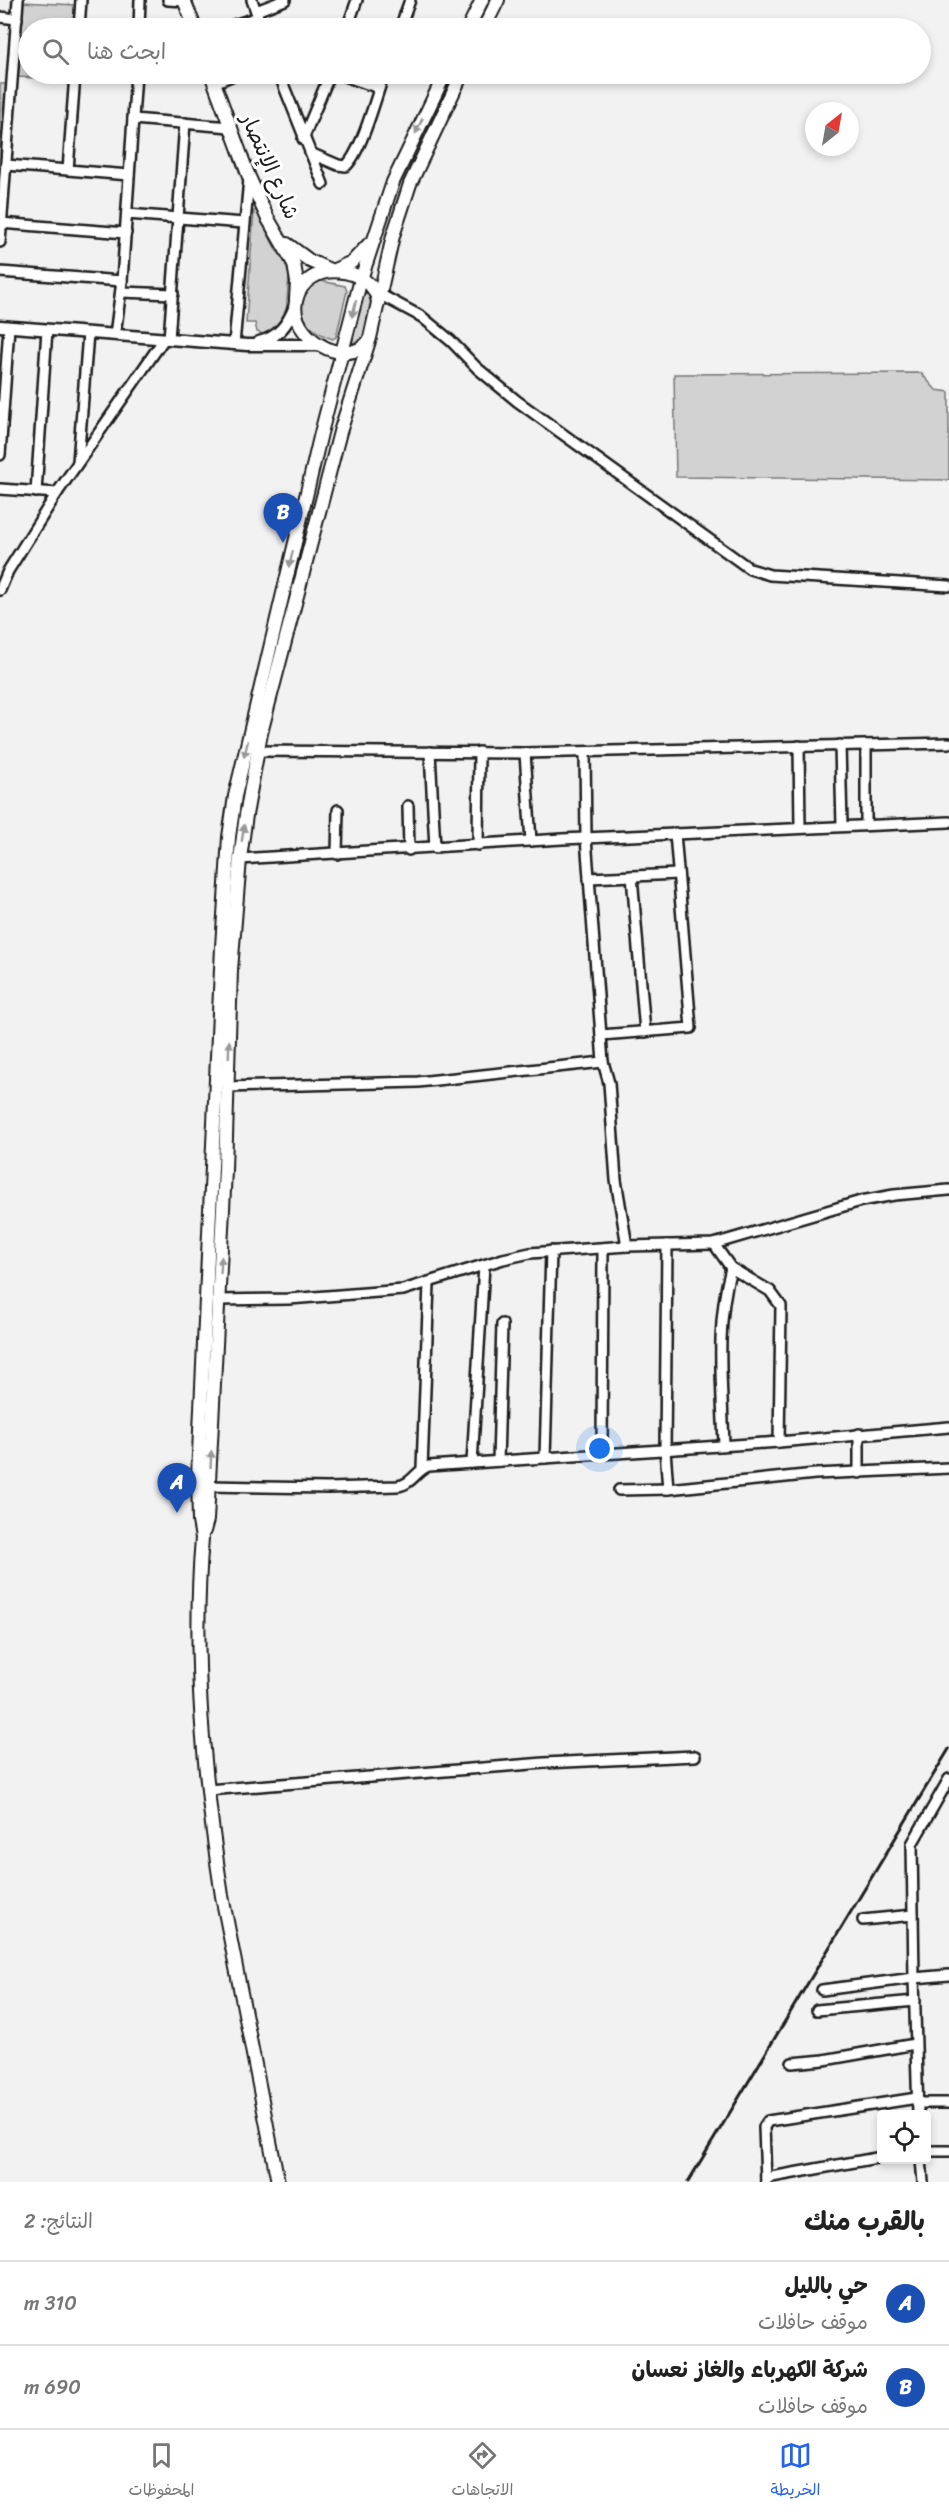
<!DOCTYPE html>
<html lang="ar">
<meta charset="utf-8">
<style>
:root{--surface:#fff;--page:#f6f6f6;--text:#222;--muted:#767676;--line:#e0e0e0;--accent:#2563eb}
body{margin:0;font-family:Sriracha,"Playpen Sans Arabic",sans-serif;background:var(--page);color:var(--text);direction:rtl}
.controls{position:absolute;right:18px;bottom:18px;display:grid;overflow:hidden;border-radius:6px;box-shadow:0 3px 9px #0003}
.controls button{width:54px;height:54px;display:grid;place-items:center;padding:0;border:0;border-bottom:2px solid var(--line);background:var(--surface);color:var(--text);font:30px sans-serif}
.compass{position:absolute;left:805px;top:102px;width:54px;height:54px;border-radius:50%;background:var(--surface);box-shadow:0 3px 9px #0003;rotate:31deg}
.you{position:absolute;left:600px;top:1449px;width:21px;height:21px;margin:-15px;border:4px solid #fff;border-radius:50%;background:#1a73e8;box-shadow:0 0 0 9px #1a73e833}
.badge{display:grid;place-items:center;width:39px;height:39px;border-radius:50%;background:var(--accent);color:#fff;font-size:20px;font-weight:700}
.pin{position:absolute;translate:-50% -50px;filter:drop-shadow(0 2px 3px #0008)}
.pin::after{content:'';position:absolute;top:32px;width:21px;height:18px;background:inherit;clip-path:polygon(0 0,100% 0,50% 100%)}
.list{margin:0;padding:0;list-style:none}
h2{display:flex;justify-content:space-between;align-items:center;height:78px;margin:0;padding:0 24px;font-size:26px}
h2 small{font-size:20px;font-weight:400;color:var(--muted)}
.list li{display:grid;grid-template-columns:39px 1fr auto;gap:18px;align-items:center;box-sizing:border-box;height:84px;padding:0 24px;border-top:2px solid var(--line)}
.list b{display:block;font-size:22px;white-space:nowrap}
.list p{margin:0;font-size:20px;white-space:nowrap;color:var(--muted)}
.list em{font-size:20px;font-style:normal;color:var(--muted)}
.icon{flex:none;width:33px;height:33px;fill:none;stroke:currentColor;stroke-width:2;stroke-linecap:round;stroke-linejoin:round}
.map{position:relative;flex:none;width:949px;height:2182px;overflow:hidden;direction:ltr}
.search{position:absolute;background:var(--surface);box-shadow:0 3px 9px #0003;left:18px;right:18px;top:18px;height:66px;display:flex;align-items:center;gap:15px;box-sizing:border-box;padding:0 21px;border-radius:33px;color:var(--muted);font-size:22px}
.sheet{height:246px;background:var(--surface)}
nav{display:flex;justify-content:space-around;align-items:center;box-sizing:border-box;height:84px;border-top:2px solid var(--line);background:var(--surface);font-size:16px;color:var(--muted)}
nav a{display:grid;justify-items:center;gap:3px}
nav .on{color:var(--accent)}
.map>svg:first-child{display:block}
</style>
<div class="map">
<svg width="949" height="2182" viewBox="0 0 949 2182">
<rect width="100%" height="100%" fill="#f2f2f2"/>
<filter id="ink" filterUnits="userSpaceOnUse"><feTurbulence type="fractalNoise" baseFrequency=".0167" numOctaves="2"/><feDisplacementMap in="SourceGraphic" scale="12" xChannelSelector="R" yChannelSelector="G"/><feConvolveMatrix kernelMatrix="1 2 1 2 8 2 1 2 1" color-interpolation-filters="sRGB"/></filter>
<g filter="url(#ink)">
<g fill="#d2d2d2" stroke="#777" stroke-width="1.5">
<path d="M 22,2 L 75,5 L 73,28 L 28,28 L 28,74 L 71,74 L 70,80 L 18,77 Z"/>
<path d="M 0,84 L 7,84 L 0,167 Z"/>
<path d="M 256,210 L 276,250 L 284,258 L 289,276 L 286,313 L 275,328 L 263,334 L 257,332 L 255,323 L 246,323 L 254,211 Z"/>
<path d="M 321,281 L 345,286 L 347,291 L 336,337 L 333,339 C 323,336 315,332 308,324 C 296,308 302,286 321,281 Z"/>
<path d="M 366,293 L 370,296 L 372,305 L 365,336 L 362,340 L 352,343 L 363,294 Z"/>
<path d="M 921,373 L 936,390 L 949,392 L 949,480 L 676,477 L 674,374 Z"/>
</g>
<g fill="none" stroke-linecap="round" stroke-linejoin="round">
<g stroke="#1c1c1c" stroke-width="14">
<g id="minor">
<path d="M 168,0 L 185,1"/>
<path d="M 252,0 L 262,28"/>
<path d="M 256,11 L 285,0"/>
<path d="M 0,17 L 17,19"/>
<path d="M 79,28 L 81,0"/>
<path d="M 139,28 L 140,0"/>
<path d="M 225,28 L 258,17"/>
<path d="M 347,28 L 357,0"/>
<path d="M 400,28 L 410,0"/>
<path d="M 279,74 L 323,184"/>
<path d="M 338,74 L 379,88"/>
<path d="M 214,83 L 236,74"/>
<path d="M 133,119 L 230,127"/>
<path d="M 303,139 L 330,74"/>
<path d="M 310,153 L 338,165 L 346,166 C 362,151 376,96 384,74"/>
<path d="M 6,165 L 129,175"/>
<path d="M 68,170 L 75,74"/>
<path d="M 127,214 L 244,223"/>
<path d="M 0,223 L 126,233"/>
<path d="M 0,242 L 18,0"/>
<path d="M 0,272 L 122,281"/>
<path d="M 121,292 L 173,294"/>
<path d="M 381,295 L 422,317 L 451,341 L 477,368 L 517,401 L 750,569 L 770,575 L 949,586"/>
<path d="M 115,335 L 122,281 L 136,74"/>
<path d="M 169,339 L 185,123"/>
<path d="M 234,344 L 249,179"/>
<path d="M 0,455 L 9,327"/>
<path d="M 78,462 L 88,333"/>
<path d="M 0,489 L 57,493"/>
<path d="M 36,492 L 47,330"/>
<path d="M 0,590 L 8,571 L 57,493 L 164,339"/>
<path d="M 840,745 L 842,826"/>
<path d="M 799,746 L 800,828"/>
<path d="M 258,751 L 525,753 L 949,743"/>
<path d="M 430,752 L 435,848"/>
<path d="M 585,752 L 586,838 L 603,1062 L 609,1083 L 616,1180 L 627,1246"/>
<path d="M 525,753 L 531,841"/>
<path d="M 408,806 L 409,850"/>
<path d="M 866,825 L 866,745"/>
<path d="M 478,845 L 479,752"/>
<path d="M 337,854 L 338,810"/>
<path d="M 240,859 L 562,839 L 949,822"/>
<path d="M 632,876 L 645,1032"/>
<path d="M 589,878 L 678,874"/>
<path d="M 601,1035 L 691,1028 L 675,833"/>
<path d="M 227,1087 L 418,1082 L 603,1062"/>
<path d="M 714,1244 L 731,1268 L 770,1291 L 781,1306 L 779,1442 L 949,1427"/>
<path d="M 667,1245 L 665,1450 L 668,1489 L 815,1474 L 949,1468"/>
<path d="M 219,1300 L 289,1299 L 403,1290 L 503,1259 L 530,1253 L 627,1246 L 714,1244 L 861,1201 L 894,1195 L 949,1190"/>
<path d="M 724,1445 C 722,1385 715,1326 731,1268"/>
<path d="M 602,1454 L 603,1249"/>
<path d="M 545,1458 L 551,1251"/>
<path d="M 498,1461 L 502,1324"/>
<path d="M 472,1463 L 484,1265"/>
<path d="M 422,1468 L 429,1284"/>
<path d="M 859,1473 L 859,1434"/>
<path d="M 209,1486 L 328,1488 L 397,1486 C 412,1485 416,1470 429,1466 L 779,1442"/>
<path d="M 619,1490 L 668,1489"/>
<path d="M 208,1790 L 544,1763 L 695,1756"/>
<path d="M 863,1920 L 913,1915"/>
<path d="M 822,1990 L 914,1978 L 912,1844 L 949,1779"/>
<path d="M 817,2010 L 915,2001"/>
<path d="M 792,2063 L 824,2060 L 915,2044"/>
<path d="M 917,2103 L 949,2103"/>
<path d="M 918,2114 L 914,1978 L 949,1975"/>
<path d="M 926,2151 L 949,2151"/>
<path d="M 921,2160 L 923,2182"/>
<path d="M 766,2178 L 882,2157"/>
<path d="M 766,2182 L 764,2127 L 768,2121 L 917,2098"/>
</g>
</g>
<g stroke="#1c1c1c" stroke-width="15">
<g id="tertiary">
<path d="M 0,326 L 247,345 L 322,345"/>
<path d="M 259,342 C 278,338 288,324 295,306"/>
</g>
</g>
<g stroke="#1c1c1c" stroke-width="16">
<g id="secondary">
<path d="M 184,0 L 195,28"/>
<path d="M 468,28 L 482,0"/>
<path d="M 484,28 L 498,0"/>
<path d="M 211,74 L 249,177 L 267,217 L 294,264 L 297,282 L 296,299"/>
<path d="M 287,244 L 310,261 L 332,271 L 352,262 L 369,244"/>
<path d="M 368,342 C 345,370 288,336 296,301 C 305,257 374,266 378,302"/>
<path d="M 204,1531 L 207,1520 L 225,1170 L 231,970 L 240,859 L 246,815 L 261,733 L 340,432 L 370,338 L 393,236 L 410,184 L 462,74"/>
<path d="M 278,2182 L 222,1896 C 204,1779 192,1657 202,1538 L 199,1521 L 198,1475 L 222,947 L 229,837 L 235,796 L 321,433 L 361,279 L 393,182 L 445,74"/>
</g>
</g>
<use href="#minor" stroke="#fff" stroke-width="9"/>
<use href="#tertiary" stroke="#fff" stroke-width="10"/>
<use href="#secondary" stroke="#fff" stroke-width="12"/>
<path stroke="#1c1c1c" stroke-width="3" d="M 688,2182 L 949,1749"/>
</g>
<defs><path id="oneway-solid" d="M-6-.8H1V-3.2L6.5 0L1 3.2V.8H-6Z" transform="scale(1.5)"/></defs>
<g fill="#999">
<use href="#oneway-solid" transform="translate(419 126) rotate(115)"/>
<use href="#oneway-solid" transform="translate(354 309) rotate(104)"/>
<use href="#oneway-solid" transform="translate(291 559) rotate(103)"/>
<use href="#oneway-solid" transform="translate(246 749) rotate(103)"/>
<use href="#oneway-solid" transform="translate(243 833) rotate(-82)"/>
<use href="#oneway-solid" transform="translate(229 1049) rotate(-88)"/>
<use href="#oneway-solid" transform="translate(221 1265) rotate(-87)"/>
<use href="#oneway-solid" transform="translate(211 1459) rotate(-87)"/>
</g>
</g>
<g text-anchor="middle" stroke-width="6" stroke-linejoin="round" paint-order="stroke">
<g font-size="21" fill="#1c1c1c" stroke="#fff">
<text transform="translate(270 166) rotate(66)" y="7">شارع الإنتصار</text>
</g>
</g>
</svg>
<div class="controls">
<button><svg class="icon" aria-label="locate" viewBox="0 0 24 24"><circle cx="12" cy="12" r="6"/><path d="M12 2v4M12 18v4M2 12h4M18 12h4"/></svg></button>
</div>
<svg class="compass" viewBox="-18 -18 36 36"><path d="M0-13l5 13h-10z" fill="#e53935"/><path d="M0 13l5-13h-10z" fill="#767676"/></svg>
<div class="you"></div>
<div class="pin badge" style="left:177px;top:1513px;background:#1a4fb4">A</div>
<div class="pin badge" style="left:283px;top:543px;background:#1a4fb4">B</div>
<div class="search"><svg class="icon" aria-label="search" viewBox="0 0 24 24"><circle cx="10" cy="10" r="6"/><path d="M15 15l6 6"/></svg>ابحث هنا</div>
</div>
<section class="sheet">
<h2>بالقرب منك<small>النتائج: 2</small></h2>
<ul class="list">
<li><span class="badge" style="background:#1a4fb4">A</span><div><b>حي بالليل</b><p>موقف حافلات</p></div><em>310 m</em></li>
<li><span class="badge" style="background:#1a4fb4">B</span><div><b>شركة الكهرباء والغاز نعسان</b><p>موقف حافلات</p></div><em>690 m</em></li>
</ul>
</section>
<nav>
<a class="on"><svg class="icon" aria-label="map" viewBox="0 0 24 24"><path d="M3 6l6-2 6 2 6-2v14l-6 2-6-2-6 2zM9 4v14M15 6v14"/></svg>الخريطة</a>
<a><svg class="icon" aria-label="directions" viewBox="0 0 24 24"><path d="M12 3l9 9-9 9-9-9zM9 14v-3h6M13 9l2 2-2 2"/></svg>الاتجاهات</a>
<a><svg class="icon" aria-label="saved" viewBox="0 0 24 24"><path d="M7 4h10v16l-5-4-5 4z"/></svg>المحفوظات</a>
</nav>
